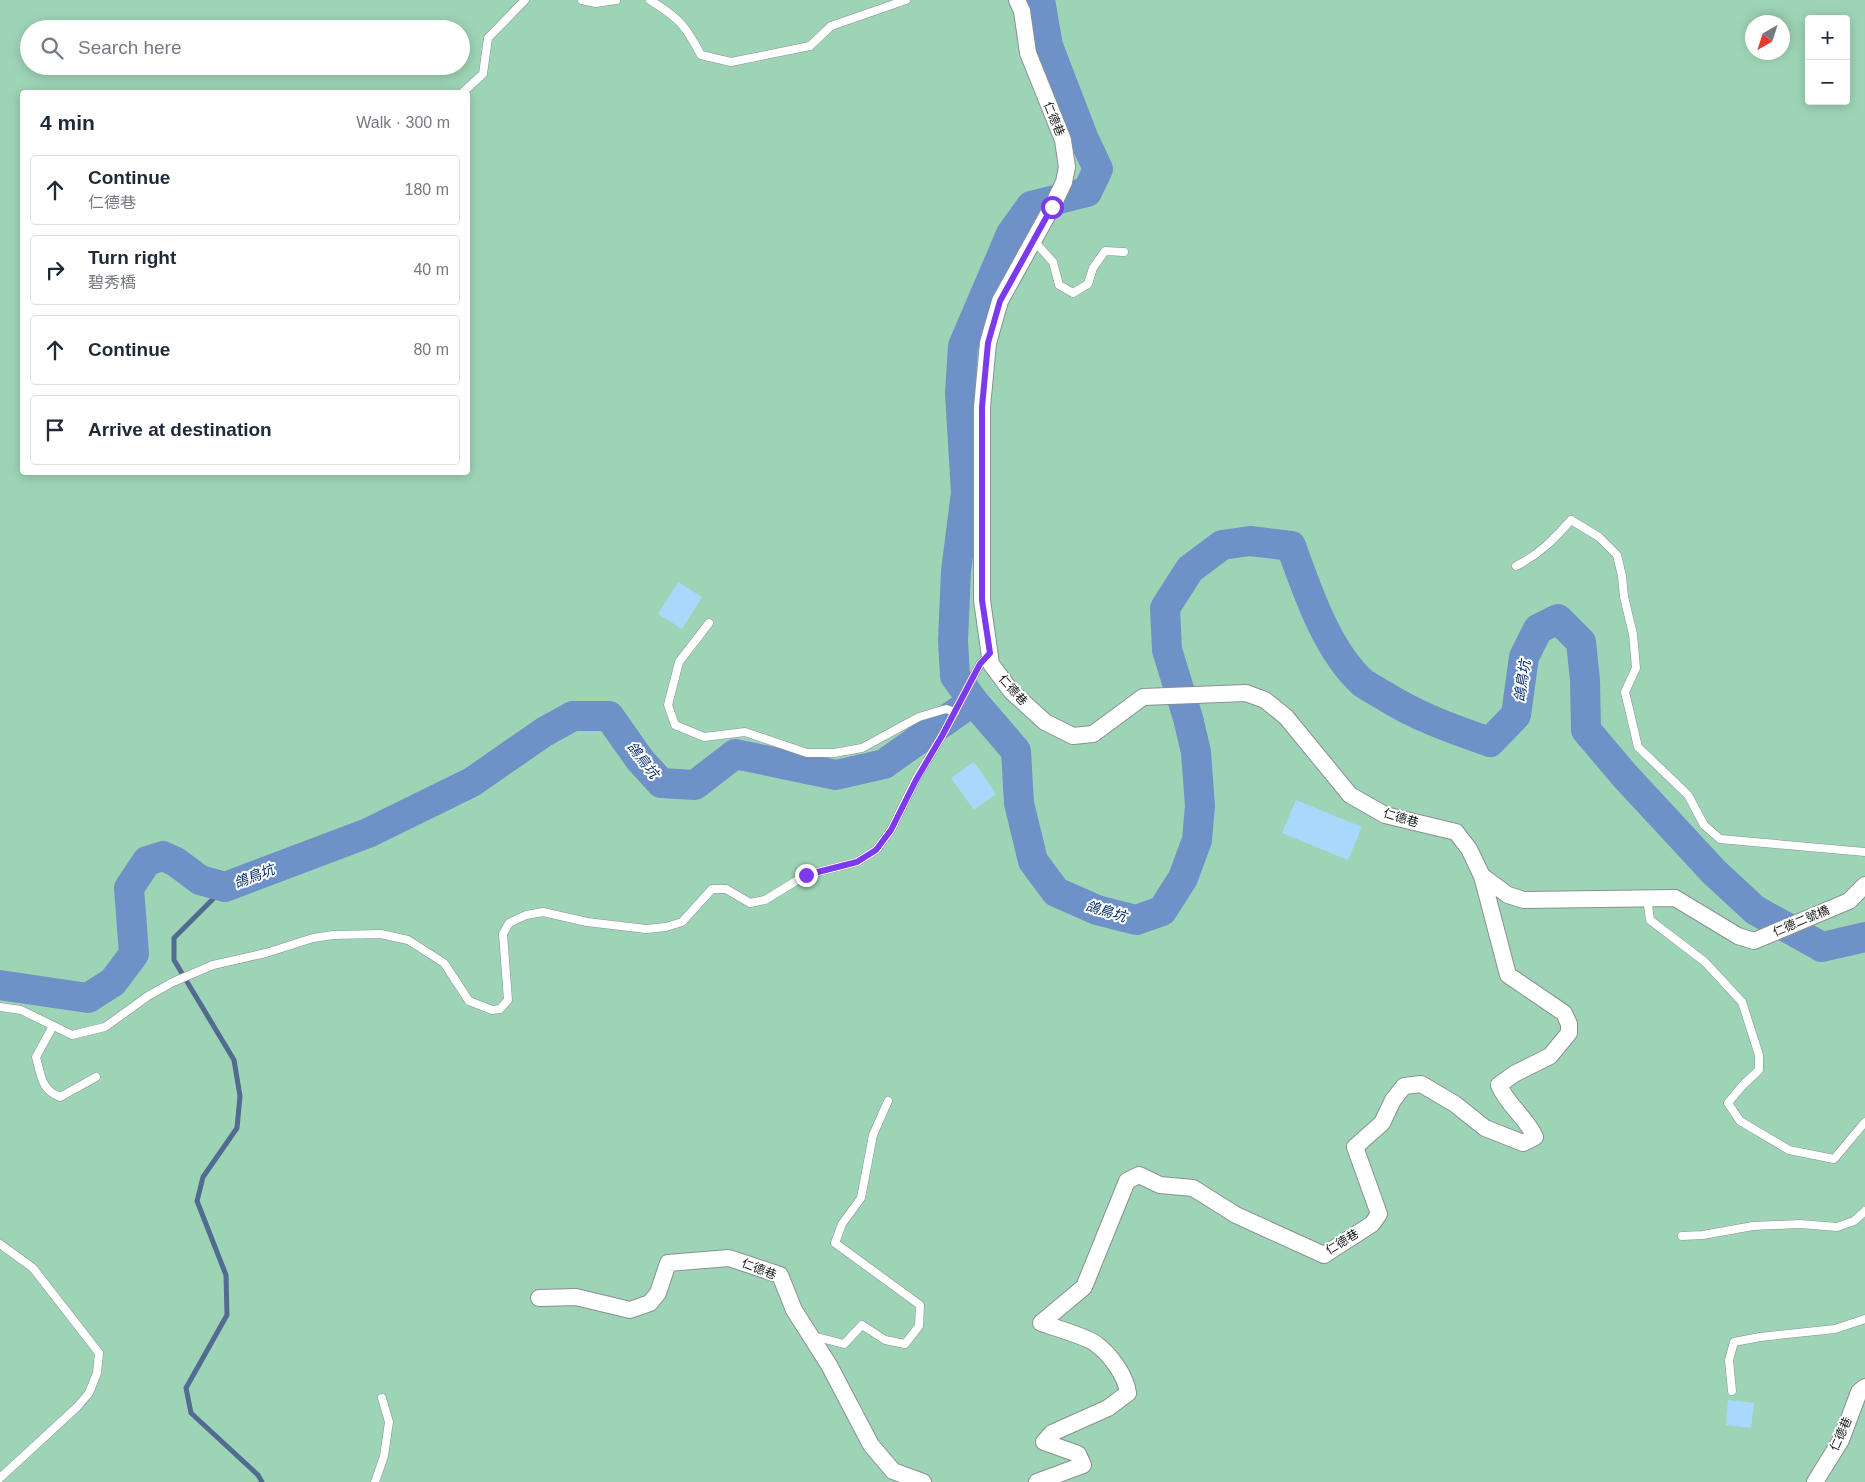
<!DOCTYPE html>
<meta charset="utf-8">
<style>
:root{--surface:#fff;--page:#f2f2f3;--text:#1f2937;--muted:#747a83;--line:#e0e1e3}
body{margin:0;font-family:Arial,"Noto Sans TC",sans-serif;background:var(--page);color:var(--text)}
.controls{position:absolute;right:15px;top:15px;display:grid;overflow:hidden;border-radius:5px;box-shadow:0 2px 12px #0003}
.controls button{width:45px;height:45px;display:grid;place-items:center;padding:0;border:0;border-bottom:1px solid var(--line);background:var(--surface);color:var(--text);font:25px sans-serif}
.compass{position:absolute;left:1745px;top:15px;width:45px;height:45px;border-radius:50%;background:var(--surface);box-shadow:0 2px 12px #0003;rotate:219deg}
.stop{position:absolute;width:15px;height:15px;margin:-11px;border:4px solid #7c3aed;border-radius:50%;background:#fff}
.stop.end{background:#7c3aed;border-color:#fff;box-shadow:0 1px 5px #0008}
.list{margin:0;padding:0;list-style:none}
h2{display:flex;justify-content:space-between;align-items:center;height:65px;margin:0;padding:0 20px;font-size:21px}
h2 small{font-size:16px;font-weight:400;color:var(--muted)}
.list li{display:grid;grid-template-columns:32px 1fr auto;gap:15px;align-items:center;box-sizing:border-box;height:70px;margin:0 10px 10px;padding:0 10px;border:1px solid var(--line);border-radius:5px}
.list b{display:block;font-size:19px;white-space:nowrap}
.list p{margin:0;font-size:16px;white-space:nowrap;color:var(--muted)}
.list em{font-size:16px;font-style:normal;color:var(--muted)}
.icon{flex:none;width:28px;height:28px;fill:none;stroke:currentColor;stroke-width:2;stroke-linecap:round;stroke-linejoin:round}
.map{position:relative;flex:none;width:1865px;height:1482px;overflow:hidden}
.search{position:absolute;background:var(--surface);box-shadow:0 2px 12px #0003;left:20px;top:20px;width:450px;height:55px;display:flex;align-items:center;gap:12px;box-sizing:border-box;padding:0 18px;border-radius:28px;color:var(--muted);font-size:19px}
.panel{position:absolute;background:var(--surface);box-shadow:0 2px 12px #0003;left:20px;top:90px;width:450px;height:385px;border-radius:5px}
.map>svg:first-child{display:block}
</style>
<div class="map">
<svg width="1865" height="1482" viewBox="0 0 1865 1482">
<rect width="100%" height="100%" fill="#e5ebef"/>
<path fill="#9ed4b6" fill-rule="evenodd" d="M 0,0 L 1865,0 L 1865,1482 L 0,1482 ZM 1809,19 L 1846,19 L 1846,101 L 1809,101 ZM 1752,22 L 1782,22 L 1782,52 L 1752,52 ZM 29,29 L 461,29 L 461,66 L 29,66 ZM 22,92 L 468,92 L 468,472 L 22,472 Z"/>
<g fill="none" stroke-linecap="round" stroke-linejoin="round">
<path stroke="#526b91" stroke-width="5" d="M 225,887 L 174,938 L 174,960 L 234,1060 L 240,1096 L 237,1128 L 203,1177 L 197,1201 L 226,1275 L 227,1315 L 186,1388 L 191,1413 L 258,1475 L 262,1482"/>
<g stroke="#6e91c7" stroke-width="30">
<path d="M 1040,0 L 1048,46 L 1083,137 L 1098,169 L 1087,192 L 1031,206 L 1011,234 L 963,346 L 960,393 L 966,493 L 956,571 L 953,641 L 955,676 L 973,701 L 1016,751 L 1019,803 L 1033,861 L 1056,892 L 1097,910 L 1136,920 L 1162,911 L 1183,878 L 1197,840 L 1200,806 L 1196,752 L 1188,718 L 1167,650 L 1165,608 L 1190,569 L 1222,545 L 1250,541 L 1291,546 C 1307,590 1327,651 1363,683 C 1369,687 1376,691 1383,695 C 1416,716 1452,729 1490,742 L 1516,715 L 1524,657 L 1538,629 L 1558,619 L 1581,642 L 1585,680 L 1586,730 L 1625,776 L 1714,872 L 1755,910 L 1822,947 L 1865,937"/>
<path d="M 0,985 L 88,998 L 113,982 L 134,954 L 129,888 L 147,861 L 163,856 L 176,862 L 200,880 L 225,887 L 368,833 L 472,782 L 544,732 L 573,716 L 609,716 L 640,760 L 661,783 L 695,785 L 735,754 L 836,775 L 884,764 L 973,701"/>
</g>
</g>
<g fill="#a8d9fd">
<path d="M 678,582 L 702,597 L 682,629 L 658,614 Z"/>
<path d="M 974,762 L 996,794 L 974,810 L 951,778 Z"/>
<path d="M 1296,800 L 1362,827 L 1348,860 L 1282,833 Z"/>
<path d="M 1728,1400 L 1754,1403 L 1751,1428 L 1726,1425 Z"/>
</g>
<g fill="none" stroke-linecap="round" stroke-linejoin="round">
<g stroke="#8a8f94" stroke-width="9">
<g id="service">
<path d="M 582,0 L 596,3 L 616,0"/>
<path d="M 650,0 C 679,18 685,25 701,55 L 731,62 L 810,46 L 831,26 L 906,0"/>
<path d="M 463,92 L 483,74 L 488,38 L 525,0"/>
<path d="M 1034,241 L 1053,262 L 1059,285 L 1073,293 L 1088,284 L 1093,268 L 1105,251 L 1124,252"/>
<path d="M 1516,566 C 1540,554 1554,539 1571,520 L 1599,537 L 1617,555 L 1622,576 L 1624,597 L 1633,634 L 1636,668 L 1625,692 L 1638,747 L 1688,795 L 1704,825 L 1720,839 L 1865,852"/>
<path d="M 709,623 L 679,662 L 668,705 L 675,725 L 704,737 L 745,732 L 807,753 L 834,753 L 862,748 L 919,717 L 946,709 L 955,712"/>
<path d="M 1647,898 L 1650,920 L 1705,962 L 1742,1002 L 1759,1055 L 1759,1070 L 1742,1086 L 1728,1103 L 1740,1121 L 1789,1150 L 1834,1159 L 1865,1122"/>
<path d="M 0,1007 L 21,1010 L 72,1035 L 105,1027 L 148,996 L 173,982 L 213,965 L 266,953 L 313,938 L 333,935 L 381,934 L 408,940 L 444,963 L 469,1001 L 492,1010 L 500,1009 L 508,1000 L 503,934 L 509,923 L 526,915 L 543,912 L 587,922 L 646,929 L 666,927 L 682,922 L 712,889 L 726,889 L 750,903 L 765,900 L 806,875 L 857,862 L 876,850 L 891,830 L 916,779 L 942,736 L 980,664 L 989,655"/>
<path d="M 53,1026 L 36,1057 C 41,1075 41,1090 60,1097 L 96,1077"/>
<path d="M 1682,1236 L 1703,1235 L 1753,1226 L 1800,1224 L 1837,1227 L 1854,1221 L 1865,1211"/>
<path d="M 0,1244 L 33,1268 L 99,1353 L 97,1373 L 89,1393 L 77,1407 L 0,1478"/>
<path d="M 813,1336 L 844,1344 L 862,1325 L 885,1340 L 905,1344 L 919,1326 L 920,1305 L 835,1243 L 842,1224 L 861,1198 L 873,1135 L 888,1101"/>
<path d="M 1732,1391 L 1729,1360 L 1734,1342 L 1760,1337 L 1835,1329 L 1865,1319"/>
<path d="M 375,1482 L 384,1456 L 389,1422 L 382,1398"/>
</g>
</g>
<g stroke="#8a8f94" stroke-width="18">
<g id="minor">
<path d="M 1017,0 L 1022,11 L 1028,53 L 1063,140 L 1067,167 L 1064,182 L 1052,207 L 1000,301 L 988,343 L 982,407 L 982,600 L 991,664 L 1011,691 L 1045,722 L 1073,736 L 1093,734 L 1143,697 L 1246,693 L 1265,700 L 1286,717 L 1350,795 L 1385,815 L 1456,832 L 1469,849 L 1482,876 L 1508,895 L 1524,900 L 1675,898 L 1738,936 L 1754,941 L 1849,901 L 1865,885"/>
<path d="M 539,1298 L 576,1297 L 630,1310 L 650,1303 L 658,1293 L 668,1263 L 729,1258 L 780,1275 L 794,1310 L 829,1365 L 871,1445 L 893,1471 L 923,1482"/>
<path d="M 1037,1482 L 1083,1465 L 1078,1454 L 1044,1442 L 1052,1433 L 1108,1408 L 1128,1393 C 1126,1376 1110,1354 1096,1344 C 1088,1337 1053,1327 1041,1323 L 1084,1287 L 1127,1181 L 1139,1175 L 1160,1185 L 1193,1188 L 1236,1215 L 1324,1255 L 1372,1224 L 1379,1214 L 1355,1147 L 1382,1123 L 1393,1100 L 1404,1086 L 1421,1084 L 1455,1104 L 1485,1128 L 1523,1143 L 1535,1137 C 1526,1117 1507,1105 1499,1085 L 1514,1074 L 1550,1056 L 1569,1033 L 1569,1024 L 1564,1013 L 1508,975 L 1482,876"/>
<path d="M 1815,1482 L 1841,1440 L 1859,1392 L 1865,1387"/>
</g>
</g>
<use href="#service" stroke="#fff" stroke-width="8"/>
<use href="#minor" stroke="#fff" stroke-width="16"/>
</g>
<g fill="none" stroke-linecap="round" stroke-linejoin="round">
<path stroke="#7c3aed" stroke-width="6" d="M 806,875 L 857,862 L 876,850 L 891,830 L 916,780 L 942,736 L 980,664 L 990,653 L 982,600 L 982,407 L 988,343 L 1000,301 L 1052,207"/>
</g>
<g text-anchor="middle" stroke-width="4" stroke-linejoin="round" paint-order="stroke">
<g font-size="12" fill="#111314" stroke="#fff">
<text transform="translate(1054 119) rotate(68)" y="4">仁德巷</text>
<text transform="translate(1013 690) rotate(48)" y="4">仁德巷</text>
<text transform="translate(1401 818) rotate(17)" y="4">仁德巷</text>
<text transform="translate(1801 921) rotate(-23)" y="4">仁德二號橋</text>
<text transform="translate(1342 1242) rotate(-31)" y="4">仁德巷</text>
<text transform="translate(759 1269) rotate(21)" y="4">仁德巷</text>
<text transform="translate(1841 1434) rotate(-66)" y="4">仁德巷</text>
</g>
<g font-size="14" font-style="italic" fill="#002867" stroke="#fff">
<text transform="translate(1522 681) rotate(-81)" y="5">鴿鳥坑</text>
<text transform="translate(643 760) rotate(52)" y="5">鴿鳥坑</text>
<text transform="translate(254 876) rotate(-21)" y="5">鴿鳥坑</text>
<text transform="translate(1106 911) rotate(17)" y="5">鴿鳥坑</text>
</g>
</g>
</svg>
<div class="controls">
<button>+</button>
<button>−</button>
</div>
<svg class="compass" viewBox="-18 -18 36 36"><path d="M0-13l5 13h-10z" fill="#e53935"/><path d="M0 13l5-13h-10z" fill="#747a83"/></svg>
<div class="stop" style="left:1052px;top:207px"></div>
<div class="stop end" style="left:806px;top:875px"></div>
<div class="search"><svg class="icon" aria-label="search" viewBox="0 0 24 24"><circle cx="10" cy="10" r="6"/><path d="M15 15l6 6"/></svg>Search here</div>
<section class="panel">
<h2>4 min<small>Walk · 300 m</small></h2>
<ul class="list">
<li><svg class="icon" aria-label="ahead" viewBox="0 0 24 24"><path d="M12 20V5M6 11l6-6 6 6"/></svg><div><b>Continue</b><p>仁德巷</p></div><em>180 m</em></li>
<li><svg class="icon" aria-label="right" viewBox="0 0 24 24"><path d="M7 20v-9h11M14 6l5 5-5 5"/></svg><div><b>Turn right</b><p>碧秀橋</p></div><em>40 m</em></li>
<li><svg class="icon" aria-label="ahead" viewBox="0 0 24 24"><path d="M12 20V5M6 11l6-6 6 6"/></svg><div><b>Continue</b></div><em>80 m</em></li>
<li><svg class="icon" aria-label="arrive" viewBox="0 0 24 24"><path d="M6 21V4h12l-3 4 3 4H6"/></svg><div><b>Arrive at destination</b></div></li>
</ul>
</section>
</div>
